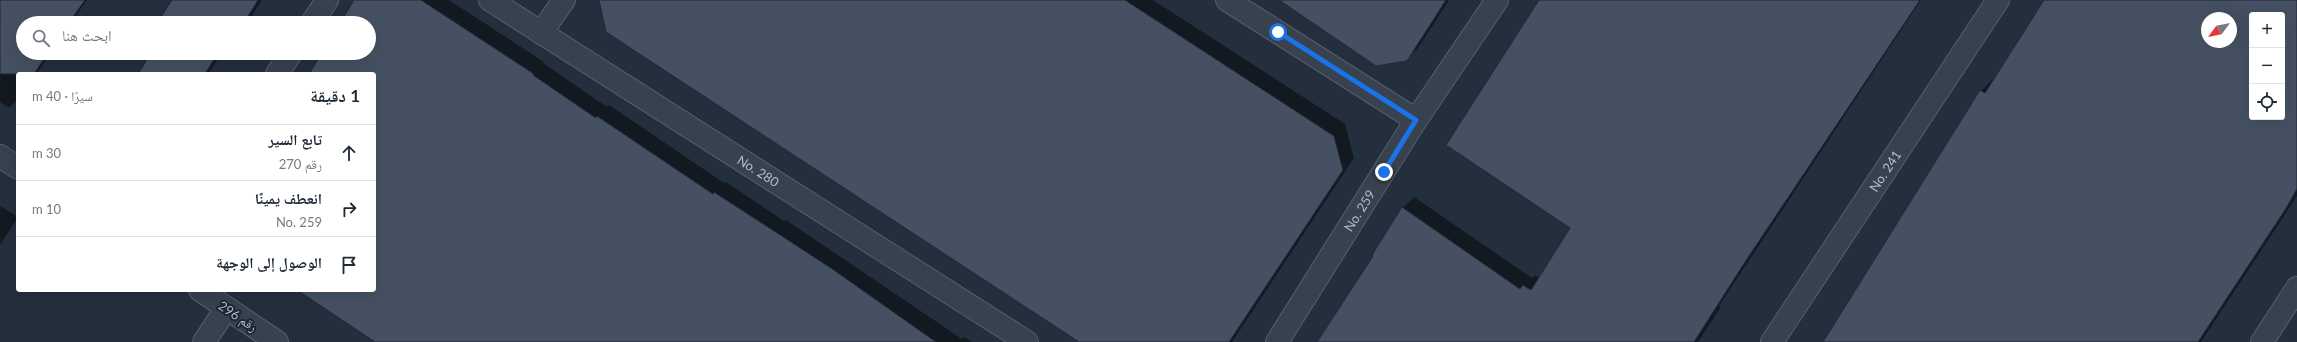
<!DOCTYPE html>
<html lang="ar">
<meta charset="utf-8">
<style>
:root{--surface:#fff;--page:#f2f2f3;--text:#1f2937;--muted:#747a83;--line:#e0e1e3}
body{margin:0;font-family:Lato,"Noto Naskh Arabic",sans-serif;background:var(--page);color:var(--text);direction:rtl}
.controls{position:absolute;right:12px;top:12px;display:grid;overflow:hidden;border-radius:4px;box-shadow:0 4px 16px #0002}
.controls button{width:36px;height:36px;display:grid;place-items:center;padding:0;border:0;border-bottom:1px solid var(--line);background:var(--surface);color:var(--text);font:20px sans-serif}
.compass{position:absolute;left:2201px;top:12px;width:36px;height:36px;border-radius:50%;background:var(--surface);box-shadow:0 4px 16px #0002;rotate:238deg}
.stop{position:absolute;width:12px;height:12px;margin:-9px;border:3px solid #1a73e8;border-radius:50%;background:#fff}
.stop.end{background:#1a73e8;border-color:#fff;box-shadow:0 1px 4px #0008}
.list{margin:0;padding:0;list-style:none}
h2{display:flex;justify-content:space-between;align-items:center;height:52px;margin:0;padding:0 16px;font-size:17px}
h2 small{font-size:13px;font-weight:400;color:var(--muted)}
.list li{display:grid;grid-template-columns:26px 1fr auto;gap:12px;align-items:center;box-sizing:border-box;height:56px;padding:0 16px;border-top:1px solid var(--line)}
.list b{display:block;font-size:15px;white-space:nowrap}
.list p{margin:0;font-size:13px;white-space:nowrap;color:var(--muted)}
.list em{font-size:13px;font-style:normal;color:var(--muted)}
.icon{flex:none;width:22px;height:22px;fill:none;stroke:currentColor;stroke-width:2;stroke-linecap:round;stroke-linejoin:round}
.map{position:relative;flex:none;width:2297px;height:342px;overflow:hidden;direction:ltr}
.search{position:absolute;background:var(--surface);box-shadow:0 4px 16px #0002;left:16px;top:16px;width:360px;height:44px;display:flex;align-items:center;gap:10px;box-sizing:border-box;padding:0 14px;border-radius:22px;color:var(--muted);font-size:15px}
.panel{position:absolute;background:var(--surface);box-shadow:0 4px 16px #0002;left:16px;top:72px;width:360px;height:220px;border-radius:4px;direction:rtl}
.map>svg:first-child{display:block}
</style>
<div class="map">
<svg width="2297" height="342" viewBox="0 0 2297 342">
<rect width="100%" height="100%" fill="#242f3e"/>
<g fill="#0007" fill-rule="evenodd">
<path d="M 0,0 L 87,0 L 71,23 L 23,23 L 23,53 L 51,53 L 36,74 L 18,74 L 18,99 L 9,108 L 0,102 Z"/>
<path d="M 173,0 L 262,0 L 247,23 L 159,23 Z"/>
<path d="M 356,0 L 449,0 L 544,62 L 543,63 L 607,107 L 609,105 L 724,183 L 726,182 L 784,221 L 786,220 L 962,339 L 964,337 L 972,342 L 375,342 L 298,290 L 374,290 L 374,74 L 310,74 L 323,53 L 369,53 L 369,23 L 342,23 Z"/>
<path d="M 600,0 L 1153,0 L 1345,124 L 1354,158 L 1232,342 L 1081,342 Z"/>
<path d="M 1281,0 L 1449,0 L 1418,48 L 1406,60 Z"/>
<path d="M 1540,0 L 1921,0 L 1719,306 L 1721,307 L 1698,342 L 1319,342 L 1375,256 L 1403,208 L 1414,197 L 1532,278 L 1535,275 L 1540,278 L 1571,228 Z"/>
<path d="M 2045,0 L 2297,0 L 2297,196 L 2201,342 L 1824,342 L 1981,91 L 1993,79 L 1994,80 ZM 2252,15 L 2282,15 L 2282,117 L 2252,117 ZM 2207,18 L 2231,18 L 2231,42 L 2207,42 Z"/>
<path d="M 152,53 L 226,53 L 219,59 L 218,59 L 208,74 L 139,74 Z"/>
<path d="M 0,206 L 18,217 L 0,245 Z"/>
</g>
<g fill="#455162" stroke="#1f2835" fill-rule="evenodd">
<path d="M 0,0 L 85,0 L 69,23 L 23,23 L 23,53 L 48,53 L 34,74 L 0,74 Z"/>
<path d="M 172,0 L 258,0 L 244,23 L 157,23 Z"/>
<path d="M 354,0 L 421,0 L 534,74 L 533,75 L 596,118 L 597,116 L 713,194 L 714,192 L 831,268 L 936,342 L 375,342 L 297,290 L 374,290 L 374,74 L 309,74 L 322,53 L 369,53 L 369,23 L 340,23 Z"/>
<path d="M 599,0 L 1125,0 L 1334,136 L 1343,170 L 1229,342 L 1079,342 L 606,32 Z"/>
<path d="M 1279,0 L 1446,0 L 1407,61 L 1376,66 Z"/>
<path d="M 1539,0 L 1920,0 L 1745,262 L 1694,342 L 1317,342 L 1373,256 L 1372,255 L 1402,207 L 1520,289 L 1523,285 L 1531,290 L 1570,228 L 1446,145 Z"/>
<path d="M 2044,0 L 2297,0 L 2297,189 L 2285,210 L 2198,342 L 1823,342 L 1980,90 L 1985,93 ZM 2252,15 L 2282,15 L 2282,117 L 2252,117 ZM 2207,18 L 2231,18 L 2231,42 L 2207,42 Z"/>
<path d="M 151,53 L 224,53 L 219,61 L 215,58 L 205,74 L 138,74 Z"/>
</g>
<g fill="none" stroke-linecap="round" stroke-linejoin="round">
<g stroke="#565f6c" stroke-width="24">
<g id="street">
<path id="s1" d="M 490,0 L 1027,342"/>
<path d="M 1227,0 L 1416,120"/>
<path d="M 312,23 L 327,0"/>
<path d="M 541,33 L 564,0"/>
<path d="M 277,74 L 291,53"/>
<path d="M 0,156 L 18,168"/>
<path d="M 200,290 L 277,342"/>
<path d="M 204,342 L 226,309"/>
<path id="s2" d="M 1277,342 L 1416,120 L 1497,0"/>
<path id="s3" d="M 1772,342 L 1998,0"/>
<path d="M 2262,342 L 2297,288"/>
</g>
</g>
<use href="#street" stroke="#38414e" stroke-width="22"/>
</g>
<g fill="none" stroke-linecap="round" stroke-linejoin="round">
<path stroke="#1a73e8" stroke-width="5" d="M 1278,32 L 1416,120 L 1384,172"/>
</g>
<g text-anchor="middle" stroke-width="4" stroke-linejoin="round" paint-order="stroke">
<g font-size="13" fill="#b4bcc9" stroke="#1d2633">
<text dy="5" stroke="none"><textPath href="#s1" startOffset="318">No. 280</textPath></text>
<text dy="5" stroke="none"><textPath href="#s3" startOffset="205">No. 241</textPath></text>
<text dy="5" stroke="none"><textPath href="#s2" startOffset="155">No. 259</textPath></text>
<text transform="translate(238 316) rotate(34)" y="5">رقم 296</text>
</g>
</g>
</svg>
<div class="controls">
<button>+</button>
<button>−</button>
<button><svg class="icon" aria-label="locate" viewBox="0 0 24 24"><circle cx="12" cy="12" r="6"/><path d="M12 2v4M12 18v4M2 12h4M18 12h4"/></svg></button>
</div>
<svg class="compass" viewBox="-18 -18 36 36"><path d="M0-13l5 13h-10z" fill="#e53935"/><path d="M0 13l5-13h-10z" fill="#747a83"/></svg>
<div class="stop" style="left:1278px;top:32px"></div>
<div class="stop end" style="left:1384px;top:172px"></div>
<div class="search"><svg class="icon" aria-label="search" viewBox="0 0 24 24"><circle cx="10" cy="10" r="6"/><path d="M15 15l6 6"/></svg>ابحث هنا</div>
<section class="panel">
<h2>1 دقيقة<small>سيرًا · 40 m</small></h2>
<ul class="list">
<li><svg class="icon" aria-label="ahead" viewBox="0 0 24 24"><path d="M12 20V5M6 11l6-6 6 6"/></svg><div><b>تابع السير</b><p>رقم 270</p></div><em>30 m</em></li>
<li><svg class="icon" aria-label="right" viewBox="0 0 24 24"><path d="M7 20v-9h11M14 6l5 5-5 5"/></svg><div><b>انعطف يمينًا</b><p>No. 259</p></div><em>10 m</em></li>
<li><svg class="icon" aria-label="arrive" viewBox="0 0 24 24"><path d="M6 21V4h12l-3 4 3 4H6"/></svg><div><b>الوصول إلى الوجهة</b></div></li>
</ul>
</section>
</div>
